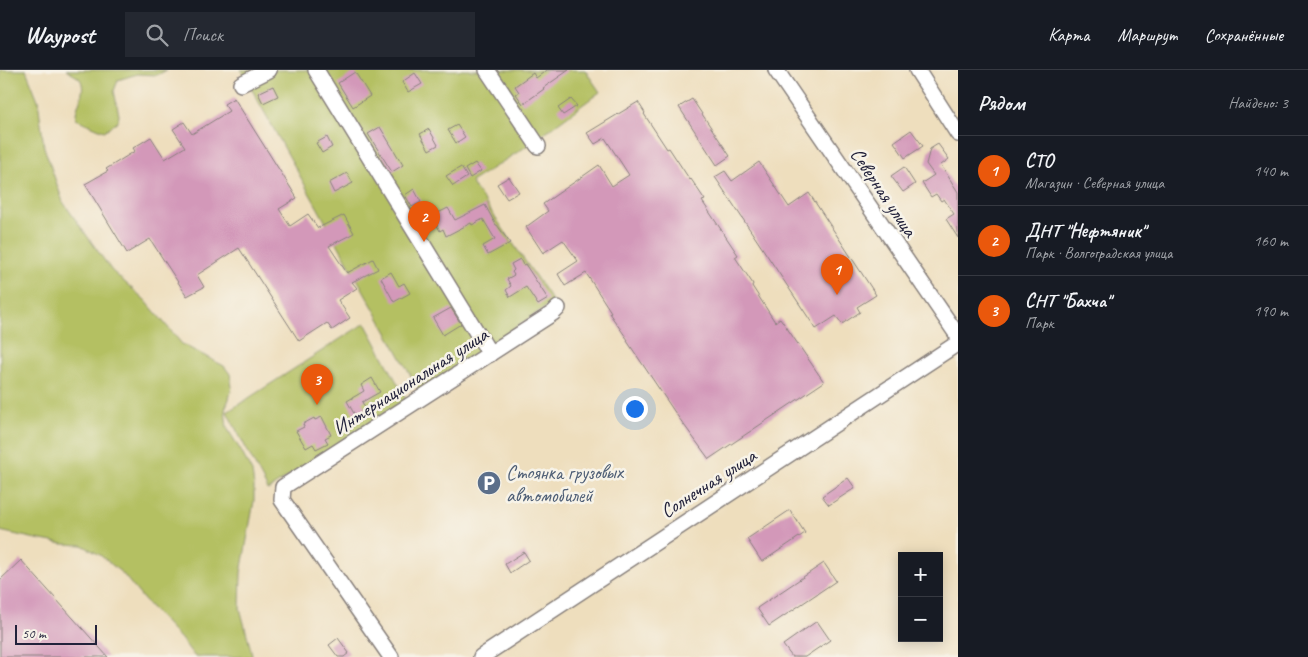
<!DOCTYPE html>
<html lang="ru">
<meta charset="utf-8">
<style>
:root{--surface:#171b24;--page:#242831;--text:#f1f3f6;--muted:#9ea1a6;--line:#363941;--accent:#ea580c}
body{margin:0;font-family:Caveat,sans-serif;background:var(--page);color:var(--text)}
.controls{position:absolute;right:15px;bottom:15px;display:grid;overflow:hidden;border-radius:0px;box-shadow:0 2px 12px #0003}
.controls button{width:45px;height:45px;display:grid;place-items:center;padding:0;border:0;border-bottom:1px solid var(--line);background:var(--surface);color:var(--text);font:25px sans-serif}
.scale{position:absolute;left:15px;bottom:12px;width:82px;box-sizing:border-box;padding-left:5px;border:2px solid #22223b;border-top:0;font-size:14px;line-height:18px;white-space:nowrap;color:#22223b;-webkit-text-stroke:4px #f7f3e8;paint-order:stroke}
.you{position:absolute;left:634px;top:338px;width:18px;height:18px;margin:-12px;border:4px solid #fff;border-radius:50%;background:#1a73e8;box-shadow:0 0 0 8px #1a73e833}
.badge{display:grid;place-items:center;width:32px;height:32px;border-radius:50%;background:var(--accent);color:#fff;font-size:16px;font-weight:700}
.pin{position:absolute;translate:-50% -41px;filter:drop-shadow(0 1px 2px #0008)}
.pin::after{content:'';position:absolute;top:26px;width:18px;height:15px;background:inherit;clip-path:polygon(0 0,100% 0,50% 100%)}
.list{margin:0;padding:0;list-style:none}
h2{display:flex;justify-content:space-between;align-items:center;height:65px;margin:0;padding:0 20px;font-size:21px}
h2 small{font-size:16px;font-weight:400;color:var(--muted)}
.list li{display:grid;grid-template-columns:32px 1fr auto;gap:15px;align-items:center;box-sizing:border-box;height:70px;padding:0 20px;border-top:1px solid var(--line)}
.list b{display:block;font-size:19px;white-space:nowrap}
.list p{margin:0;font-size:16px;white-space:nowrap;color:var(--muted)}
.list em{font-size:16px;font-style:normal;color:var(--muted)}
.icon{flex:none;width:28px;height:28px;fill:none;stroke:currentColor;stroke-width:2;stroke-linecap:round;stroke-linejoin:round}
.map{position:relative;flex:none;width:958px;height:587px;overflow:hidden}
header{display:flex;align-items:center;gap:30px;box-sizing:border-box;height:70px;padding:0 25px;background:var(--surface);border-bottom:1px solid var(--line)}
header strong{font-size:24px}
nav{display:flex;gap:28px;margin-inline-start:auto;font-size:18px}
.search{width:350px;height:45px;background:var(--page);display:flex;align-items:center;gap:12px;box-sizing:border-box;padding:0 18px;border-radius:0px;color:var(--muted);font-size:19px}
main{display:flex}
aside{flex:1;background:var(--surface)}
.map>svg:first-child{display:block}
</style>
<header>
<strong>Waypost</strong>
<div class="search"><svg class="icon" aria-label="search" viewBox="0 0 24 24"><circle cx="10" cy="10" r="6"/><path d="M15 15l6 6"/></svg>Поиск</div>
<nav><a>Карта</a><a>Маршрут</a><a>Сохранённые</a></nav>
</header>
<main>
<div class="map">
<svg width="958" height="587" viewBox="0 0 958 587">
<rect width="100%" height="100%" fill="#f7f3e8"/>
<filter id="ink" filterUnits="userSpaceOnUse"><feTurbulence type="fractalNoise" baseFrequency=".02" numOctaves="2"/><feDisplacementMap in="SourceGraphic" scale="10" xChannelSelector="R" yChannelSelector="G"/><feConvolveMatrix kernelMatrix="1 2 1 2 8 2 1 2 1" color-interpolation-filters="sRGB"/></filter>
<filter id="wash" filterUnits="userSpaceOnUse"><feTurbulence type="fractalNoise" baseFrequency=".0096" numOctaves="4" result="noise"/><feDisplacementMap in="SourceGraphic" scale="20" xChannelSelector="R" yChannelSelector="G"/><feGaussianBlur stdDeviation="1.12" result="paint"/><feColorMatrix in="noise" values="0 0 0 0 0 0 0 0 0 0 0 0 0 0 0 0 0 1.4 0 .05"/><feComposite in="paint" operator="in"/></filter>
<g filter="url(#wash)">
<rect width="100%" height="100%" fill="#eedebd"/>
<g fill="#b4c062" stroke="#6b714e">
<path d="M 0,0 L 26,0 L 38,30 L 44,77 L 63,132 L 112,201 L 145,230 L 182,274 L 224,296 L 230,304 L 232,317 L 229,329 L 225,339 L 227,358 L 241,381 L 252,402 L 254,416 L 254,431 L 241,503 L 240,538 L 252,584 L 251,587 L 195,587 L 181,569 L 144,530 L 123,504 L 100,485 L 82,475 L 63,474 L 36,469 L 0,461 Z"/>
<path d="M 66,0 L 167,0 L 157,5 L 137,4 L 118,10 L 114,21 L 119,45 L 118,52 L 104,61 L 76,49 C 74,37 88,22 80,9 C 77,6 70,3 66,0 Z"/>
<path d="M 241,0 L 585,0 L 600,22 L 524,78 L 471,112 L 553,232 L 420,322 Z"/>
<path d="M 365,253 L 406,329 L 268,420 L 227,342 Z"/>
</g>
<g id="blocks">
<g fill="#d398b9">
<path d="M 547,0 L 569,0 L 543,18 L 544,19 L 523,34 L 516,24 L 519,22 L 515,16 L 533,3 L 536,8 Z"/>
<path d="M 355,2 L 370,26 L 353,37 L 338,13 Z"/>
<path d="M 415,3 L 422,14 L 408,22 L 402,12 Z"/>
<path d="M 273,16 L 278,26 L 263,33 L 258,23 Z"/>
<path d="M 234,28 L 297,128 L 279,139 L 290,156 L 308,144 L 318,158 L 344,145 L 354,163 L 329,176 L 347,203 L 373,189 L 378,199 L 352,212 L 357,218 L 338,230 L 350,248 L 332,260 L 327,253 L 299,271 L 239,178 L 197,205 L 204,217 L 187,226 L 150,169 L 127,183 L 85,114 L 108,101 L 106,99 L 135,81 L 133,78 L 151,67 L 165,89 L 185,77 L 173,59 L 184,52 L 192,64 L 229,41 L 224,34 Z"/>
<path d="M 571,29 L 577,36 L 563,45 L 558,38 Z"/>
<path d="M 692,29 L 730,86 L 717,95 L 679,37 Z"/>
<path d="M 638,32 L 645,43 L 644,44 L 667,79 L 669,78 L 690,110 L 691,109 L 705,130 L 702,131 L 738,185 L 735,187 L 753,214 L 752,216 L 775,252 L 780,248 L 824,312 L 709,389 L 676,344 L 627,271 L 628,270 L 609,243 L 611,242 L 586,203 L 565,216 L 558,204 L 578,191 L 563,170 L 543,183 L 526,157 L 548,141 L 543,134 L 599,95 L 612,116 L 629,105 L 605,68 L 595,74 L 587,63 Z"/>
<path d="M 457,55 L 465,67 L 456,73 L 448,60 Z"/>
<path d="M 380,57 L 403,95 L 392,102 L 368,64 Z"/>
<path d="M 429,59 L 438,75 L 429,80 L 420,64 Z"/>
<path d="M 911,60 L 923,76 L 905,88 L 894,72 Z"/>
<path d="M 327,67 L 332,77 L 322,83 L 316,73 Z"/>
<path d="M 938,74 L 949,89 L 941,95 L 958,122 L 958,168 L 946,149 L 954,144 L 944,129 L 941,131 L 936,124 L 931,127 L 922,113 L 934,105 L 926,94 L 930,79 Z"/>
<path d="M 759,92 L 789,137 L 809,123 L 876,225 L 857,237 L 860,242 L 842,254 L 836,246 L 816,259 L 715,107 L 725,101 L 732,111 Z"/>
<path d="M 475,93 L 481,101 L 470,108 L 465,99 Z"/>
<path d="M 461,97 L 467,107 L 453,116 L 446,106 Z"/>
<path d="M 904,97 L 915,114 L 903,122 L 891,106 Z"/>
<path d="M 347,103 L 353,113 L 334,123 L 329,113 Z"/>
<path d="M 509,107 L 519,122 L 507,129 L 497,114 Z"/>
<path d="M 414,119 L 421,132 L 412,137 L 405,125 Z"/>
<path d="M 485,135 L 496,155 L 497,155 L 510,173 L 488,185 L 483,176 L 495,169 L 483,149 L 472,155 L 471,153 L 446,166 L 443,159 L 440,161 L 432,146 L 448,138 L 455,150 Z"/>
<path d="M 520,189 L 523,195 L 525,194 L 548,229 L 538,235 L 526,217 L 510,227 L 506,220 L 511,216 L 507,209 L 514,205 L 512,202 L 514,200 L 511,194 Z"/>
<path d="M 391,202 L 399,216 L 404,213 L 410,223 L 394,232 L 381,208 Z"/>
<path d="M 451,238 L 461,254 L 443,265 L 433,248 Z"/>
<path d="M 372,308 L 380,322 L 362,332 L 368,343 L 357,349 L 347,331 L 364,321 L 361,315 Z"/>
<path d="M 322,347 L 331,365 L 325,368 L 328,373 L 316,379 L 313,374 L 306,378 L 296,361 L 304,357 L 303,354 L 314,348 L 315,350 Z"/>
<path d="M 848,408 L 855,418 L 829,435 L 822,426 Z"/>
<path d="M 790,440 L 805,463 L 762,492 L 747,469 Z"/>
<path d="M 524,482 L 529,490 L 510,503 L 505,494 Z"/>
<path d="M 21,490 L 108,587 L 0,587 L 0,510 Z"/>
<path d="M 824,493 L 836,511 L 769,556 L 757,538 Z"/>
<path d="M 817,551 L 830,570 L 805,587 L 792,587 L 783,575 Z"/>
<path d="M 338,568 L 349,583 L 344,587 L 338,587 L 329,575 Z"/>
</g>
</g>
</g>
<g filter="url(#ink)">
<use href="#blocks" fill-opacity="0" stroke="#88807c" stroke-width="1"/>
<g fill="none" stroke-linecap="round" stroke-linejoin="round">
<g stroke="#88807c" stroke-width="18">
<g id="minor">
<path d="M 316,0 L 490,284"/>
<path d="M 487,0 L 538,76"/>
<path d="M 776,0 L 958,266"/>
<path d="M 917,0 L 958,64"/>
<path d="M 241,14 L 269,0"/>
<path d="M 391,587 L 282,430 L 283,417 L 553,243 L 558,238"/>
<path d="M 481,587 L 958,273"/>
</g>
</g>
<use href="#minor" stroke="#fff" stroke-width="15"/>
</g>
</g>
<defs>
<g id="parking-disc" transform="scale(1.25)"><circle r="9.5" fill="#5c6f8a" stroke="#f7f3e8"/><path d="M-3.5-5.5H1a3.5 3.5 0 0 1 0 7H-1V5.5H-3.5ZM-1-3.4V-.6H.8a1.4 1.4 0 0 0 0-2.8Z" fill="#fff"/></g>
</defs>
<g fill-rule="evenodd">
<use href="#parking-disc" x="489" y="413"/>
</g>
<g text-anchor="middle" stroke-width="5" stroke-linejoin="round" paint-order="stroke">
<g font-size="20" fill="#22223b" stroke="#f7f3e8">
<text transform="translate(884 122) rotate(56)" y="7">Северная улица</text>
<text transform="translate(410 311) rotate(-33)" y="7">Интернациональная улица</text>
<text transform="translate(708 413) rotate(-33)" y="7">Солнечная улица</text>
</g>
<g font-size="20" fill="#4e5e75" stroke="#f7f3e8" text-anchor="start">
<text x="506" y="409">Стоянка грузовых<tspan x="506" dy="23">автомобилей</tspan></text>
</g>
</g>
</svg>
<div class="controls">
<button>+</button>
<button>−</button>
</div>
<div class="scale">50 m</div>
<div class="you"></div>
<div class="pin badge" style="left:837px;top:225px">1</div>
<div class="pin badge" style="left:424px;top:172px">2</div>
<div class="pin badge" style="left:317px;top:335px">3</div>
</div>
<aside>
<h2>Рядом<small>Найдено: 3</small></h2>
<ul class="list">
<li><span class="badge">1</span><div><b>СТО</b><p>Магазин · Северная улица</p></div><em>140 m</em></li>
<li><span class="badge">2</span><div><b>ДНТ &quot;Нефтяник&quot;</b><p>Парк · Волгоградская улица</p></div><em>160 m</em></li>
<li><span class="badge">3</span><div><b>СНТ &quot;Бахча&quot;</b><p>Парк</p></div><em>190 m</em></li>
</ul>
</aside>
</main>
